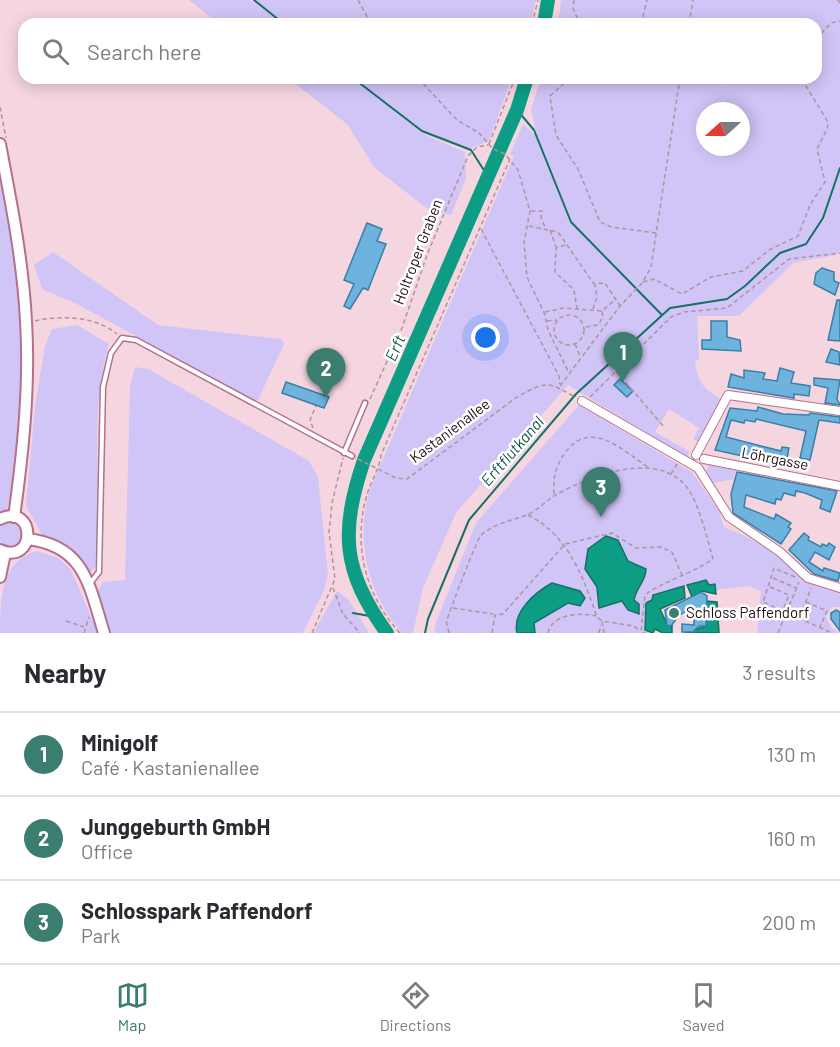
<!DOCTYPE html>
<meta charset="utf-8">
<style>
:root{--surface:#fff;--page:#f7f7f7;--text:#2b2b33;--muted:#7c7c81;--line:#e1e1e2;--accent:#3b7d6e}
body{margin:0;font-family:Barlow,sans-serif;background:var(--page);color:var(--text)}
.compass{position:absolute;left:696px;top:102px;width:54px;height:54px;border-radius:50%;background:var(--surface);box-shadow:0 3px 15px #0003;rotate:249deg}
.you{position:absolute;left:486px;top:338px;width:21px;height:21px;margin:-15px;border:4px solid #fff;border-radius:50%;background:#1a73e8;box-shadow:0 0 0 9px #1a73e833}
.badge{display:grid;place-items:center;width:39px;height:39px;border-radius:50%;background:var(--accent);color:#fff;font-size:20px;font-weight:700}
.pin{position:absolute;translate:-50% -50px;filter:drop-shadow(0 2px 3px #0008)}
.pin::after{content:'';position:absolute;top:32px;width:21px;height:18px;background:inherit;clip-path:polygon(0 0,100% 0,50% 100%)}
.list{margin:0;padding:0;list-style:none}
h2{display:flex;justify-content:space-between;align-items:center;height:78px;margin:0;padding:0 24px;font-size:26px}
h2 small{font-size:20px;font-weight:400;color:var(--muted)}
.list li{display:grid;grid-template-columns:39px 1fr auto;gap:18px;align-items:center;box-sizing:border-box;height:84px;padding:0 24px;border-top:2px solid var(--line)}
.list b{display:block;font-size:22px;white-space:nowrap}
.list p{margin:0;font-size:20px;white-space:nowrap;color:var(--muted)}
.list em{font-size:20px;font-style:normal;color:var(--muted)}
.icon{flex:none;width:33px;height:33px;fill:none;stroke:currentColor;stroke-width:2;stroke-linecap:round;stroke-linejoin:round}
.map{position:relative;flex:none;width:840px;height:633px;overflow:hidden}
.search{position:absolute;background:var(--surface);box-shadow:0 3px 15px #0003;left:18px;right:18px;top:18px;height:66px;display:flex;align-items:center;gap:15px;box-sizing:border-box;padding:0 21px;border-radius:18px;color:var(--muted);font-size:22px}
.sheet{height:330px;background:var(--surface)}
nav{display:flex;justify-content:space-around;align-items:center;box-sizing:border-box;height:84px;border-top:2px solid var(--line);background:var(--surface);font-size:16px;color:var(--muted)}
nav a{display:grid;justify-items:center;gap:3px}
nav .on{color:var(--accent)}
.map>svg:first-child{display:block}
</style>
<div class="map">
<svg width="840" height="633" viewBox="0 0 840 633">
<rect width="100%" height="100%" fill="#f5d6e0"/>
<g fill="#d1c5f7" fill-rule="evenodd">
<path d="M 189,0 L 250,0 L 257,5 L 252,0 L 536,0 L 530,24 L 220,24 Z"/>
<path d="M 561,0 L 840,0 L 840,251 L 836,255 L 793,263 L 739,316 L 697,316 L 699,359 L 695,361 C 698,383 704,389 722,400 L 699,442 L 693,439 L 699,428 L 669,409 L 655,432 L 690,452 L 687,457 L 568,385 L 456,513 L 423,588 L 413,633 L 402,633 C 367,592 356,543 369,491 L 514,156 L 510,154 L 523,124 L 537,137 L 531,109 L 541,78 L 816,78 L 816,24 L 558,24 ZM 705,111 L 741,111 L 741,147 L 705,147 Z"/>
<path d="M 288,78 L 512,78 L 489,141 L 469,149 L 421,133 L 465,152 L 466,179 L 451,215 L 429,210 L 375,168 L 347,124 Z"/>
<path d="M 0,172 C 22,286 30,397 7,511 L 0,515 Z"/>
<path d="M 53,252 L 158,325 L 281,339 L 284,344 L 257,402 L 77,304 L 42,289 L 34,265 Z"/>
<path d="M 77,325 L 109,344 C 94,394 97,443 98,494 C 98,519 96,543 95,568 L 89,573 L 70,547 L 42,535 L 26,506 L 35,406 L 45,346 L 52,329 Z"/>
<path d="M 135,367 L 148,369 L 309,461 L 318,477 L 328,574 L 324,590 L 303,633 L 109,633 L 96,594 L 103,582 L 125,580 L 130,387 Z"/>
<path d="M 579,405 L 692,472 L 719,511 L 724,527 C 738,533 753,539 766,548 C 791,564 807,593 840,590 L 840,607 L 831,607 L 826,617 L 832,628 L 839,633 L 757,633 L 761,591 L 748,586 L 716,590 L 715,585 L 709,585 L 706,580 L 654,595 L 652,600 L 646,604 L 645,629 L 653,633 L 434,633 L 436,622 L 476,523 Z"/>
<path d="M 709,464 L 736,468 L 734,479 L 713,483 L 706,472 Z"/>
<circle cx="11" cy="534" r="13"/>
<path d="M 37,551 L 58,558 L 71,570 L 98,633 L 0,633 C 0,602 0,560 37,551 Z"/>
<path d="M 337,591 L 349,600 L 369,633 L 313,633 Z"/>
</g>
<g fill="#0d9d85" stroke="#147164" stroke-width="1.5">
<path d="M 606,536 L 618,540 L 628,561 L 646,569 C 646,581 636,588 634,600 L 639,604 L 639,614 L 628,610 L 622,601 L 599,608 L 597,587 L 585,569 L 588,549 Z"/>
<path d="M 706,580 L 709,585 L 715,584 L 716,594 L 702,591 L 692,597 L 687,585 Z"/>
<path d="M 552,583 L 580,591 L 585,598 L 580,606 L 568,603 L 534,623 L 535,633 L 517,633 C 512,611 536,592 552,583 Z"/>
<path d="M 684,586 L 685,598 L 660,609 L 667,624 L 672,625 L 672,633 L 663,633 L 655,629 L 653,633 L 645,630 L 646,603 L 652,600 L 653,595 Z"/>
<path d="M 706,601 L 717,602 L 719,633 L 685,633 L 706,626 Z"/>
</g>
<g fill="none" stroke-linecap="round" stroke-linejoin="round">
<g stroke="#147164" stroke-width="2">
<path d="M 254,0 L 284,24"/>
<path d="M 353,78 L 422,131 L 471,150 L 487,175"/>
<path d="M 517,110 L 534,130 L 571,222 L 661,314"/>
<path d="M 353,613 L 375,617"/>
<path d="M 425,633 L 428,619 L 469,520 L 576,394 L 670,308 L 727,299 L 745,286 L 780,253 L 806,244 L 823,218 L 840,168"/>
</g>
<g stroke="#0d9d85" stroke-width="14">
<path d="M 544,24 L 548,0"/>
<path d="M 387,633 C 342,571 340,532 364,460 L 517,110 L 527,78"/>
</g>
</g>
<g fill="#6eb3dd" stroke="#397fa6" stroke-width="1.5">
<path d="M 367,223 L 382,229 L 377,241 L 386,244 L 368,290 L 363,288 L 350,309 L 344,306 L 354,284 L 344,280 Z"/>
<path d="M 822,268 L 834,272 L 834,281 L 839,283 L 835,295 L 814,284 L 816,273 Z"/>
<path d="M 837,300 L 840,300 L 840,341 L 828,340 Z"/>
<path d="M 711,321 L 727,321 L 727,337 L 740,340 L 741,351 L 702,349 L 702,340 L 711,340 Z"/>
<path d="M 831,349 L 839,352 L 840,365 L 826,362 Z"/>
<path d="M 780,368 L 794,372 L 791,383 L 810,386 L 809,396 L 794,394 L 794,398 L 728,387 L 731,374 L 744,378 L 744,370 L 765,373 L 763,379 L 777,381 Z"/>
<path d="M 814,378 L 840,380 L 837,399 L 840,405 L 825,403 L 828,388 L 814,385 Z"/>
<path d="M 620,379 L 633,391 L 627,397 L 614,385 Z"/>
<path d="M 286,382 L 329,397 L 324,408 L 282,393 Z"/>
<path d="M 758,407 L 783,414 L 809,415 L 810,413 L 840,417 L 840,423 L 819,420 L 810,460 L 800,458 L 806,431 L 756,419 L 755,422 L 745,420 L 744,423 L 731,420 L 726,437 L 781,451 L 782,447 L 789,448 L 787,458 L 799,460 L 797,468 L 715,450 L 730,408 L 757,411 Z"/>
<path d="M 737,472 L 837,491 L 830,512 L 820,508 L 822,500 L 805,493 L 796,491 L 795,496 L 784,493 L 781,500 L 776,499 L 775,504 L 746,495 L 744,507 L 774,519 L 776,514 L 791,523 L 788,527 L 791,529 L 781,544 L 733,513 L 731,494 Z"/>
<path d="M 804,533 L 809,537 L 808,540 L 821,547 L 822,544 L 827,546 L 829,543 L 835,547 L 829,560 L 815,552 L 809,562 L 823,571 L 824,568 L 840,573 L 838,581 L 814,574 L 789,550 Z"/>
<path d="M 701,592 L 707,596 L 706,626 L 699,626 L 693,632 L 682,632 L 682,624 L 694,625 L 694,611 L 687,611 L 679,615 L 672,625 L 667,626 L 665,610 Z"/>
<path d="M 836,610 L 840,612 L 840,631 L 831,619 L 831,613 Z"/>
</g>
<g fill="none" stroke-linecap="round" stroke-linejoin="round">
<g stroke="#b5708a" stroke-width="7">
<g id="lane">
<path d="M 344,453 L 365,403"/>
<path d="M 91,582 L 99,572 L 103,387 L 111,353 L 122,338 L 136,340 L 352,456"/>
</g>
</g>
<g stroke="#b5708a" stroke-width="10">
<g id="street">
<path d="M 582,401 L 698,468"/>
<path d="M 696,455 L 728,395 L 840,411"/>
<path d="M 704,459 L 840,486"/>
<path d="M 698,468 L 729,517 L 780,552 L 808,578 L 840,588"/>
</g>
</g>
<g stroke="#b5708a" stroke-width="14">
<g id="secondary">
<path d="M 0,144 C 11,202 23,261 26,321 C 30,386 23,452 14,517"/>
<path d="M 0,519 C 36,502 37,566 0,550"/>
<path d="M 28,539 C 85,546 89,585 104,633"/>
<path d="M 0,577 L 5,553"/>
</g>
</g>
<g stroke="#b1939e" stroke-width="1.5" stroke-dasharray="4.5 3" stroke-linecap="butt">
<path d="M 358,0 L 371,24"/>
<path d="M 574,0 L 573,8 L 580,24"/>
<path d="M 838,0 L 840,3"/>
<path d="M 532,24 L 538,0"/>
<path d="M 641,24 L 647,0"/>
<path d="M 689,24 L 693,0"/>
<path d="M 816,39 L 831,23 L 840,21"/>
<path d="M 418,78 L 457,120 L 479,133 L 493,149 L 505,154 L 518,170 L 530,211 L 524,242 L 527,277 L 545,315 L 548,330 L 569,373"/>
<path d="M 570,78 L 550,96 L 556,135 L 578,169 L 600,222 L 611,227 L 656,233"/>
<path d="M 0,107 L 6,138"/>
<path d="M 489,144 L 515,78"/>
<path d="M 531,211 L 542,211 L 541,218 L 545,227"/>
<path d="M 529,226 L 558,232 L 594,284 L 605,283 L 620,306"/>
<path d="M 481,229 L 559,376 L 560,384"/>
<path d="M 550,230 L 556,247"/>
<path d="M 565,245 L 556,248 L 555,272 L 574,290 L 577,309"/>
<path d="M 643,282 L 654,279 L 682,294 L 711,277 L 743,271 L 769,250 L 798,236 L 810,205 L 825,182 L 817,149 L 827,129 L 828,122 L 801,78"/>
<path d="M 593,309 L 597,297 L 595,285"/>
<path d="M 545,312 L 563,308 L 602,311 L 616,299"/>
<circle cx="569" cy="330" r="15"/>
<path d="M 35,321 C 61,315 95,316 117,334"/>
<path d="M 547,321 L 557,320"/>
<path d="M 586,327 L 598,325 L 603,317 L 602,311"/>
<path d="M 575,344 L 580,356"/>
<path d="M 616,371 L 664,427"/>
<path d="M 560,386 L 620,306 L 643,282 L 651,267 L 680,78"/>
<path d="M 590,397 L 671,317 L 684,312 L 727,308 L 789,259 L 840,253"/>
<path d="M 370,399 L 402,328 L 427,255 L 468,156 L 477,147 L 488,145"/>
<path d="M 313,428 L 310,420 L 316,406"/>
<path d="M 358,459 L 396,478 L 407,479 L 517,397 C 546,381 547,381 575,397"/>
<path d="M 671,474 L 677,464"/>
<path d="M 554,494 C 553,478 555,468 564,454 C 590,418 619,448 648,467"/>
<path d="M 528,515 C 568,535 583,576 597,617 L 602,621"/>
<path d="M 795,577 L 774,568 L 763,602 L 832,633"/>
<path d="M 773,578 L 796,588"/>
<path d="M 770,587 L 789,595 L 783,610"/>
<path d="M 333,588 L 343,614 L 360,633"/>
<path d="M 806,602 L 827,611 L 820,627"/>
<path d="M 453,608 L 493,614"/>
<path d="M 800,617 L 811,588"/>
<path d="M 66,621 L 84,627"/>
<path d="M 84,633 L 89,617"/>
<path d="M 312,633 L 335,579 L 329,532 L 332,503 L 343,458"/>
<path d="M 400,633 C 366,596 353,547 366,498 C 370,482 379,471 381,455 L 510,159"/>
<path d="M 449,633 C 448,628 446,624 447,620 C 450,610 477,539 481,535 C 496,523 510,521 527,515 C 538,510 547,500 557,494 C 591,476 655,450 686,486 C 699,502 707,539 713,559 C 690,575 665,580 645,595 L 641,632 L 645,633"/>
<path d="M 492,633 L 495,615 L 503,614 L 565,544 L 612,533 L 636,548 L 661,547 L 672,552 L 683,577"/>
<path d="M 548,633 C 552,614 580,612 596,616"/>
<path d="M 599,633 L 601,625"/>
<path d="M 604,633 L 602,621 L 634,626 L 640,631"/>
<path d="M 778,633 L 799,582"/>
</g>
<use href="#lane" stroke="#fff" stroke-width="4"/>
<use href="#street" stroke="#fff" stroke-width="8"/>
<use href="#secondary" stroke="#fff" stroke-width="10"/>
</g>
<circle fill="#3b7d6e" stroke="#fff" stroke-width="2" cx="674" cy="613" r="6"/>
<g text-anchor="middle" stroke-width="5" stroke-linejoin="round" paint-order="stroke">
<g font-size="15" fill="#250b16" stroke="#fff">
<text transform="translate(418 252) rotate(-69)" y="5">Holtroper Graben</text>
<text transform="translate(450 431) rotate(-37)" y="5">Kastanienallee</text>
<text transform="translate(775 459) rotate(11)" y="5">Löhrgasse</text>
</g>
<g font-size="15" fill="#250b16" stroke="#fff" text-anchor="start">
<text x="686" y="618">Schloss Paffendorf</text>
</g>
<g font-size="16" font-style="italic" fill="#15584b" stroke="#fff">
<text transform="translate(395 348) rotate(-66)" y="6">Erft</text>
<text transform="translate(512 451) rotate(-49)" y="6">Erftflutkanal</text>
</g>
</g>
</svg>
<svg class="compass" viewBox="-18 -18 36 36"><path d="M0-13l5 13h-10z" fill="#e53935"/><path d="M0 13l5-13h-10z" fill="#7c7c81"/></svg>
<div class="you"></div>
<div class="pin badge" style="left:623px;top:382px">1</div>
<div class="pin badge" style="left:326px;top:398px">2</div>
<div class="pin badge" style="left:601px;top:517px">3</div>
<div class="search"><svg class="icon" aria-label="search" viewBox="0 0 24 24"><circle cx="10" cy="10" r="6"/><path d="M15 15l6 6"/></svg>Search here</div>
</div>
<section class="sheet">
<h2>Nearby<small>3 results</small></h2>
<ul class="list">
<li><span class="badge">1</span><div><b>Minigolf</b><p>Café · Kastanienallee</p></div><em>130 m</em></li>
<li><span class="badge">2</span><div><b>Junggeburth GmbH</b><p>Office</p></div><em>160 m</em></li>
<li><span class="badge">3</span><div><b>Schlosspark Paffendorf</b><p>Park</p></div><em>200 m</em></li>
</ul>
</section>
<nav>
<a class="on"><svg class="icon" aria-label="map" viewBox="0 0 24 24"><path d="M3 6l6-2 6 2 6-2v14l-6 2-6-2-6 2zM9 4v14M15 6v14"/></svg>Map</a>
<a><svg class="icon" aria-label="directions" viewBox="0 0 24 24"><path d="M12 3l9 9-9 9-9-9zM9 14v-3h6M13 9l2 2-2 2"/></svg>Directions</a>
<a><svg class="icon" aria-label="saved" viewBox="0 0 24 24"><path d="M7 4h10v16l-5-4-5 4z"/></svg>Saved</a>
</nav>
